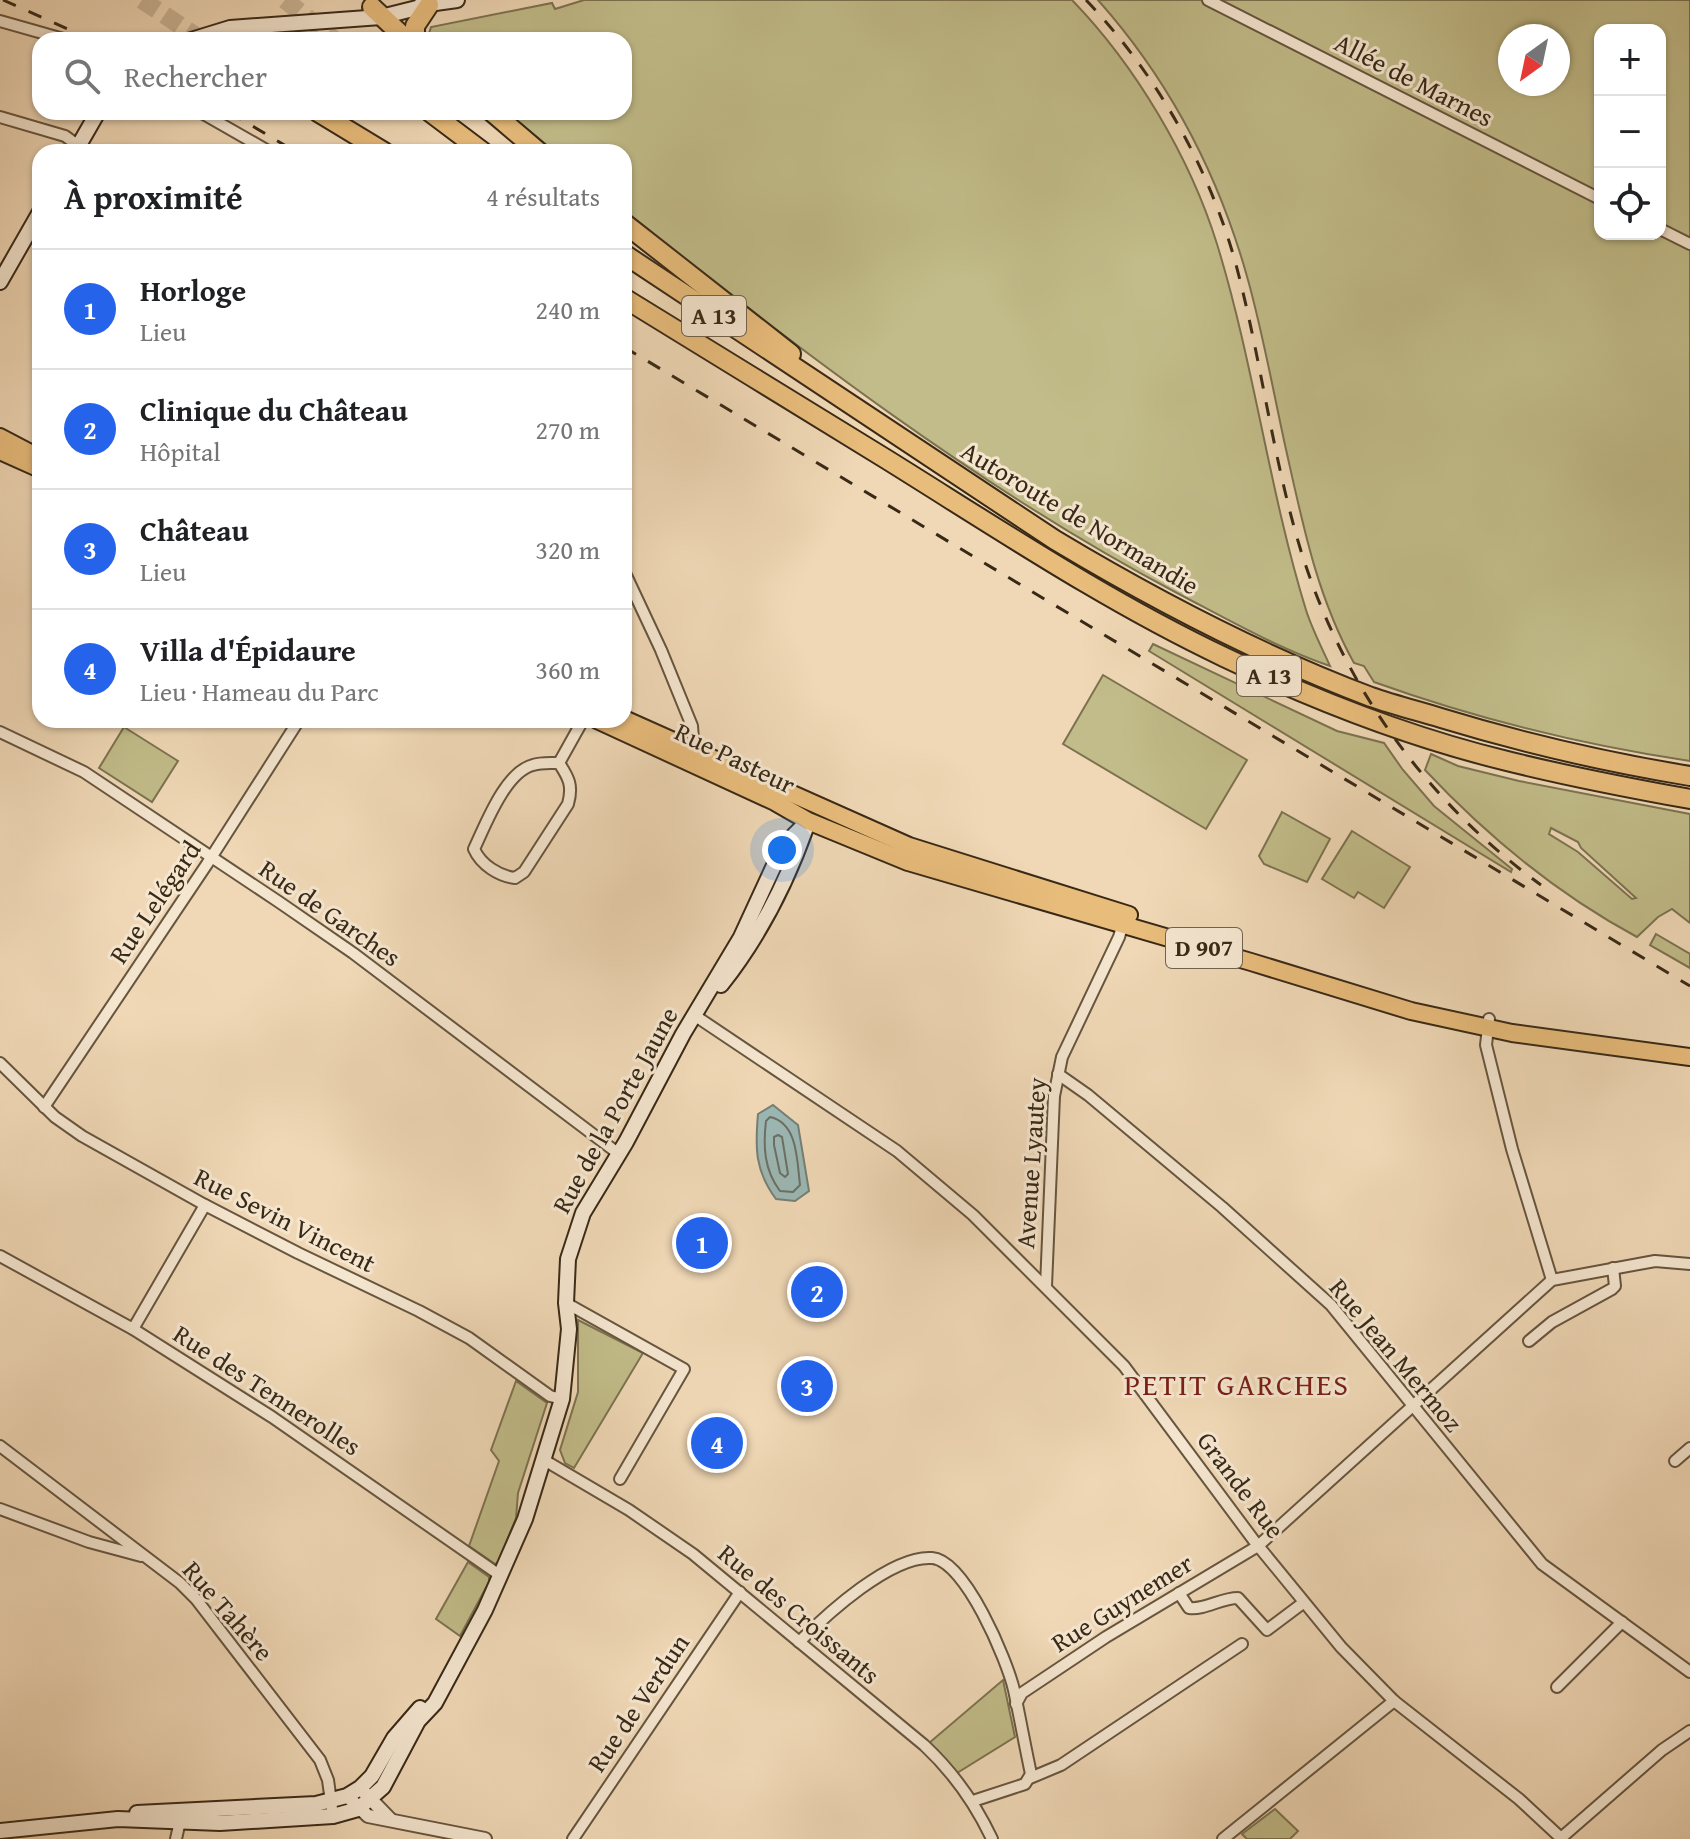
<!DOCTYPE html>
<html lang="fr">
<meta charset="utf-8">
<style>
:root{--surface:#fff;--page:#f6f6f6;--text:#202124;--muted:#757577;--line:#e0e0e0;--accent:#2563eb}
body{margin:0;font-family:"Gentium Book Plus",serif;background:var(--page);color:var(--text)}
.controls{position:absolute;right:24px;top:24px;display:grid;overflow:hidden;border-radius:16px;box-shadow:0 2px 6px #0004}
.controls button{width:72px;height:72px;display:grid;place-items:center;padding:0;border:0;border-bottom:2px solid var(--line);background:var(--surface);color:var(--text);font:40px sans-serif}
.compass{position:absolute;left:1498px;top:24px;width:72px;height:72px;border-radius:50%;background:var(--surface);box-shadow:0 2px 6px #0004;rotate:213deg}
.you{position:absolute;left:782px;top:850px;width:28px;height:28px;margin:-20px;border:6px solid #fff;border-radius:50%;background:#1a73e8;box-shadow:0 0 0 12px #1a73e833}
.badge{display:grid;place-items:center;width:52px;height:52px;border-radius:50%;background:var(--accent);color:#fff;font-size:26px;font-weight:700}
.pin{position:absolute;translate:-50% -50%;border:4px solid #fff;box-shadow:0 2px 8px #0006}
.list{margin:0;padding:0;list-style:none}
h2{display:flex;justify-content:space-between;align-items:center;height:104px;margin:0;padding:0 32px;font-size:34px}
h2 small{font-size:26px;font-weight:400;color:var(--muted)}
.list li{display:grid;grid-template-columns:52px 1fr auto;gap:24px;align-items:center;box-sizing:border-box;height:120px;padding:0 32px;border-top:2px solid var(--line)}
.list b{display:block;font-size:30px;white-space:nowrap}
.list p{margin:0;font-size:26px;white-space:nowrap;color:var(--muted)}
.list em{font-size:26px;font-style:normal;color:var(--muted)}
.icon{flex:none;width:44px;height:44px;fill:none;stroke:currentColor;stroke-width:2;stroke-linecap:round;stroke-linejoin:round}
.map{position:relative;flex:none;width:1690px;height:1839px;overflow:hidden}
.search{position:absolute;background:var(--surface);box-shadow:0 2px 6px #0004;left:32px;top:32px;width:600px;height:88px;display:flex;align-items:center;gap:20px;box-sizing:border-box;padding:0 28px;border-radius:24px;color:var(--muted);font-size:30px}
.panel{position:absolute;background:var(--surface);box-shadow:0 2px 6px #0004;left:32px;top:144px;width:600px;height:584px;border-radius:24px}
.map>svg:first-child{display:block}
</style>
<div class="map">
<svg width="1690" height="1839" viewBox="0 0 1690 1839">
<rect width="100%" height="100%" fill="#f0d8b6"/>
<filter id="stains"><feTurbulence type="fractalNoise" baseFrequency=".0025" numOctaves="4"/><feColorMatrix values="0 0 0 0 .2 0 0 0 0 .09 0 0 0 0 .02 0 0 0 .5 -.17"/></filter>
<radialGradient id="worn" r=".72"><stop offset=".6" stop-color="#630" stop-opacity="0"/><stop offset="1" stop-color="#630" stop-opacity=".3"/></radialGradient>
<g fill="#c1bc89" stroke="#7c7250" stroke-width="2" fill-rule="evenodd">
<path d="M 584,0 L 1072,0 C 1135,65 1190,157 1217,244 C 1254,364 1269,490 1306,610 C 1312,629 1322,648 1330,666 C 1277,648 1227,619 1177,593 C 978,488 801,350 624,212 L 624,152 L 547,152 L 502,112 L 624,112 L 624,40 L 427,40 L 431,27 L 552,3 L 555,9 Z"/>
<path d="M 1098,0 L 1690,0 L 1690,761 C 1582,745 1477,719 1374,682 L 1364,666 L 1354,663 C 1316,595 1302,520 1285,445 C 1273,390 1263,334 1248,280 C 1219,175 1170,81 1098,0 ZM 1600,30 L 1660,30 L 1660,234 L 1600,234 ZM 1510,36 L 1558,36 L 1558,84 L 1510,84 Z"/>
<path d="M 1153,644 L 1337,731 L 1384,743 L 1403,770 L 1434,806 L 1512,869 L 1511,872 L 1149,651 Z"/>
<path d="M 1103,675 L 1247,760 L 1206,829 L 1063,744 Z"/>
<path d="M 124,727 L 178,761 L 152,802 L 99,768 Z"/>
<path d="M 1431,754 L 1458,766 L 1519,781 L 1690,814 L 1690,923 L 1672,909 L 1658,917 L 1637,937 C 1557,894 1487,836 1425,770 ZM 1551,828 L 1578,842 L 1581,848 L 1636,898 L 1632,899 L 1578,852 L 1549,834 Z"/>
<path d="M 1282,812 L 1330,839 L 1307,882 L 1264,864 L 1259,856 Z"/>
<path d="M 1352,831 L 1410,867 L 1384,908 L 1358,892 L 1354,898 L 1322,879 Z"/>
<path d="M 1656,934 L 1690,954 L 1690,968 L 1650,945 Z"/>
<path d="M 578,1320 L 643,1353 L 574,1468 L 565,1463 L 560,1450 L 578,1392 Z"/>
<path d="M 516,1381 L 547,1403 L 518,1493 L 516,1518 L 498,1563 L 495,1564 L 469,1546 L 499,1461 L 491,1450 Z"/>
<path d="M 468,1562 L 489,1577 L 489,1582 L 460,1636 L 436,1619 Z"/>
<path d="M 1003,1680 L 1015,1737 L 957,1773 L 929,1743 Z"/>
<path d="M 1275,1809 L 1298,1831 L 1290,1839 L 1247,1839 L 1242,1834 Z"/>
</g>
<path fill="#9cb8b5" stroke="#747f76" stroke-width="2" d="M 773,1105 L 798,1125 L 809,1191 L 795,1201 L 776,1199 C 755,1171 755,1148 758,1114 Z"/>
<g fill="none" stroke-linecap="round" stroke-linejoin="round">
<g stroke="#6a7066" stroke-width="2">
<path d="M 770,1117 C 798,1123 797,1161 800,1185 L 793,1192 L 780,1191 C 764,1170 763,1146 766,1121 Z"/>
<path d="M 778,1135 L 782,1137 L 788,1174 L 785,1177 L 780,1173 L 774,1145 L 774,1137 Z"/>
</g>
<g stroke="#cbb596" stroke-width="18" stroke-dasharray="18 9" stroke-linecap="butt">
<path d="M 142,0 L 202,40"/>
<path d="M 285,0 L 335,40"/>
</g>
<g stroke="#66553f" stroke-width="14">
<g id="minor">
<path d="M 1208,0 L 1600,199"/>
<path d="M 0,21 L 67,40"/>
<path d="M 200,112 L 270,152"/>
<path d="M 0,117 L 65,136 L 87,152"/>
<path d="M 1660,229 L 1690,244"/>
<path d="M 624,571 L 661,650 L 692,726 L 693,739 L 689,748"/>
<path d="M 0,732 L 84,772 L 279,902 L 353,953 L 619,1154"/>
<path d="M 559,763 C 569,778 573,786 568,804 L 524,872 L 515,878 C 499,876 481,865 474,849 C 485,826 505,772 533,765 C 541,762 551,763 559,763 Z"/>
<path d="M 559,763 L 583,720"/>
<path d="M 694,1015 L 897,1151 L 973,1215 L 1124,1366 L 1255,1542 L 1341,1647 L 1394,1701 L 1519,1799 L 1562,1839"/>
<path d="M 1489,1019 L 1486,1045 L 1512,1149 L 1552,1280"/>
<path d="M 0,1063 L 55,1117 L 82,1136 L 205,1205 L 298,1253 L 419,1311 L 469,1338 L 550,1396 L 562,1399"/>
<path d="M 1058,1074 L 1088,1095 L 1222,1207 L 1331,1305 L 1542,1564 L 1690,1672"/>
<path d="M 44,1107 L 207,864 L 299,720"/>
<path d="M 0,1256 L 133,1329 L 272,1417 L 501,1576"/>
<path d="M 1046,1286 L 1054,1096 L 1062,1057 L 1119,937 L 1124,920"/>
<path d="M 566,1303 L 684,1369 L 620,1479"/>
<path d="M 133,1329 L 205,1205"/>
<path d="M 1529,1341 L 1552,1322 L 1612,1289 L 1615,1286 L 1613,1268"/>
<path d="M 0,1446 L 180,1583 L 196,1599 L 320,1760 L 328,1780 L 333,1816"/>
<path d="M 544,1460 L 629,1510 L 693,1554 L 924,1745 C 953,1772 975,1803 992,1839"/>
<path d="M 1675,1461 L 1690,1448"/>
<path d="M 0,1509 L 89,1542 L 141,1556"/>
<path d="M 1179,1593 L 1189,1608 C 1205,1610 1221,1598 1238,1598 L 1267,1630 L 1303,1603"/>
<path d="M 799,1642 C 827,1614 891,1555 932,1558 C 965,1560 1007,1660 1014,1690 C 1020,1718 1025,1746 1031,1774 L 1025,1784 L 973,1801"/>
<path d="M 1557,1687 L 1622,1622"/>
<path d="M 1016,1704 L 1022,1693 L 1106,1637 L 1258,1546 L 1552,1280 L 1655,1261 L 1690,1264"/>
<path d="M 1030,1778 L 1061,1765 L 1242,1644"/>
<path d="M 1561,1838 L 1662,1750 L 1690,1731"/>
<path d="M 176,1839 L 180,1821"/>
<path d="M 573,1839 L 740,1592"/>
<path d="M 1223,1839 L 1394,1701"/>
</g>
</g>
<g stroke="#66553f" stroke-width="16">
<g id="tertiary">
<path d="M 360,1788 L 390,1819"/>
<path d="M 347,1796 L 368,1816 L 485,1839"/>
</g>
</g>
<g stroke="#382917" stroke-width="18">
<g id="secondary">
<path d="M 421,5 L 457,0"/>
<path d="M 191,40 L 230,28 L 381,17 L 429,5"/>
<path d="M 75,152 L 98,112"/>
<path d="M 0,282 L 40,212"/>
<path d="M 721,985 C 759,937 787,882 807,825"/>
<path d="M 137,1813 L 316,1804 L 347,1796 L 360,1788 L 372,1776 L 394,1738 L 420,1708"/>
<path d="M 0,1831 L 118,1819 L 220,1823 L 333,1816 L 358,1809 L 383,1787 L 418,1721 L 435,1703 L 485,1610 L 525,1519 L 562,1399 L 569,1329 L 566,1303 L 568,1259 L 583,1213 L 626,1142 L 683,1034 L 741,937 L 783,846 L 808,821"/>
</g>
</g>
<g stroke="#382917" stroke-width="20">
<g id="primary">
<path d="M 0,437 L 40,458"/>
<path d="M 0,451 L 40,469"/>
<path d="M 624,719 L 909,846 L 1129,915"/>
<path d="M 597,720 L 775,802 L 808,821 L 908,862 L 1251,962 L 1411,1011 L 1512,1033 L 1690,1057"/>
</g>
</g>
<g stroke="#382917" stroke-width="22">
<g id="motorway">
<path d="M 372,7 L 407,40"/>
<path d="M 415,40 L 415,26 L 429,5"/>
<path d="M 318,112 L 384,152"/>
<path d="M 430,112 L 483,152"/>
<path d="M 492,112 L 539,152"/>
<path d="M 624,223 L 791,354"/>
<path d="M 624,254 L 1055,540 C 1155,600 1260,655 1371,697 C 1394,705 1418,711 1441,718 C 1523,743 1605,762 1690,776"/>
<path d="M 624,298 C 711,352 799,405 886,459 C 997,528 1106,601 1224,657 C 1312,699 1412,738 1507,761 C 1567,776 1629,788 1690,799"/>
</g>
</g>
<use href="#minor" stroke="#f5e6d0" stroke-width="10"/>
<use href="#tertiary" stroke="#f5e6d0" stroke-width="12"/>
<use href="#secondary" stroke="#f5e6d0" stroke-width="14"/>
<use href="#primary" stroke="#e8bc7b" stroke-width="16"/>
<use href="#motorway" stroke="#e8bc7b" stroke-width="18"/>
<g stroke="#382917" stroke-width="3" stroke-dasharray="14 14" stroke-linecap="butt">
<path d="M 3,0 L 92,40"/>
<path d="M 1086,0 C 1155,72 1208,165 1235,261 C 1261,357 1272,456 1301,551 C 1343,686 1427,802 1541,885"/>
<path d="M 229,112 L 296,152"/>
<path d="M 624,347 L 1690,986"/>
</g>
</g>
<g text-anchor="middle" stroke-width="6" stroke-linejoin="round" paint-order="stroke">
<g fill="#f5e6d0" stroke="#71624e" stroke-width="2">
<rect x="682" y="296" width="64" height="40" rx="6"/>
<rect x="1237" y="656" width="64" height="40" rx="6"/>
<rect x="1166" y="928" width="76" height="40" rx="6"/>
</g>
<g font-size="24" font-weight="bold" fill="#382917">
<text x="714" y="324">A 13</text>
<text x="1269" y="684">A 13</text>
<text x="1204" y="956">D 907</text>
</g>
<g font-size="26" fill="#382917" stroke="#f5e6d0">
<text transform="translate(1414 80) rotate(27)" y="9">Allée de Marnes</text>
<text transform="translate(1080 518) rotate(31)" y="9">Autoroute de Normandie</text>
<text transform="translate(735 758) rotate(26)" y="9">Rue Pasteur</text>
<text transform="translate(155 902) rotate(-56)" y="9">Rue Lelégard</text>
<text transform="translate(330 913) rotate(35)" y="9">Rue de Garches</text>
<text transform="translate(615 1110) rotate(-61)" y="9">Rue de la Porte Jaune</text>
<text transform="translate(1031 1163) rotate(-86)" y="9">Avenue Lyautey</text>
<text transform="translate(285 1220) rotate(27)" y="9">Rue Sevin Vincent</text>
<text transform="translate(1396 1355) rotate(50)" y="9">Rue Jean Mermoz</text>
<text transform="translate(267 1390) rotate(33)" y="9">Rue des Tennerolles</text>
<text transform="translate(1241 1485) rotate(53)" y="9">Grande Rue</text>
<text transform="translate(1122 1603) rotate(-32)" y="9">Rue Guynemer</text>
<text transform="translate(228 1611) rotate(49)" y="9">Rue Tahère</text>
<text transform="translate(799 1614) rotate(40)" y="9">Rue des Croissants</text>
<text transform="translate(638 1703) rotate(-56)" y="9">Rue de Verdun</text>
</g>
<g font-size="30" letter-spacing="2" fill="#7a1f14" stroke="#f5e6d0">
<text x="1237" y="1395">PETIT GARCHES</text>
</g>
</g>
<rect width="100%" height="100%" filter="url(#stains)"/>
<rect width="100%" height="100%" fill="url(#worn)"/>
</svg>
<div class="controls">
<button>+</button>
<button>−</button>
<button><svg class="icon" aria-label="locate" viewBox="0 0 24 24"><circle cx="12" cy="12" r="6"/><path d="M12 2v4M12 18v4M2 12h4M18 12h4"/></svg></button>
</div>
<svg class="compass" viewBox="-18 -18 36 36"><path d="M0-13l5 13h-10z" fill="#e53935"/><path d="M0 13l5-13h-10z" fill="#757577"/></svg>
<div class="you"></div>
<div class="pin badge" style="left:702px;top:1243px">1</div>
<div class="pin badge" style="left:817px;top:1292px">2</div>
<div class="pin badge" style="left:807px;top:1386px">3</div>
<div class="pin badge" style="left:717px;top:1443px">4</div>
<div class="search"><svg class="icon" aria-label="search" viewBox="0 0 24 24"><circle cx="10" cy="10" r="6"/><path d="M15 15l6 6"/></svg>Rechercher</div>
<section class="panel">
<h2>À proximité<small>4 résultats</small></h2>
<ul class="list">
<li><span class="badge">1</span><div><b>Horloge</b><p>Lieu</p></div><em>240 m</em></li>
<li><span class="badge">2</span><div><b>Clinique du Château</b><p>Hôpital</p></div><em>270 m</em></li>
<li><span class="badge">3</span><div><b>Château</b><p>Lieu</p></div><em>320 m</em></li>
<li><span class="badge">4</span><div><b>Villa d'Épidaure</b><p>Lieu · Hameau du Parc</p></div><em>360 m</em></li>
</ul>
</section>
</div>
